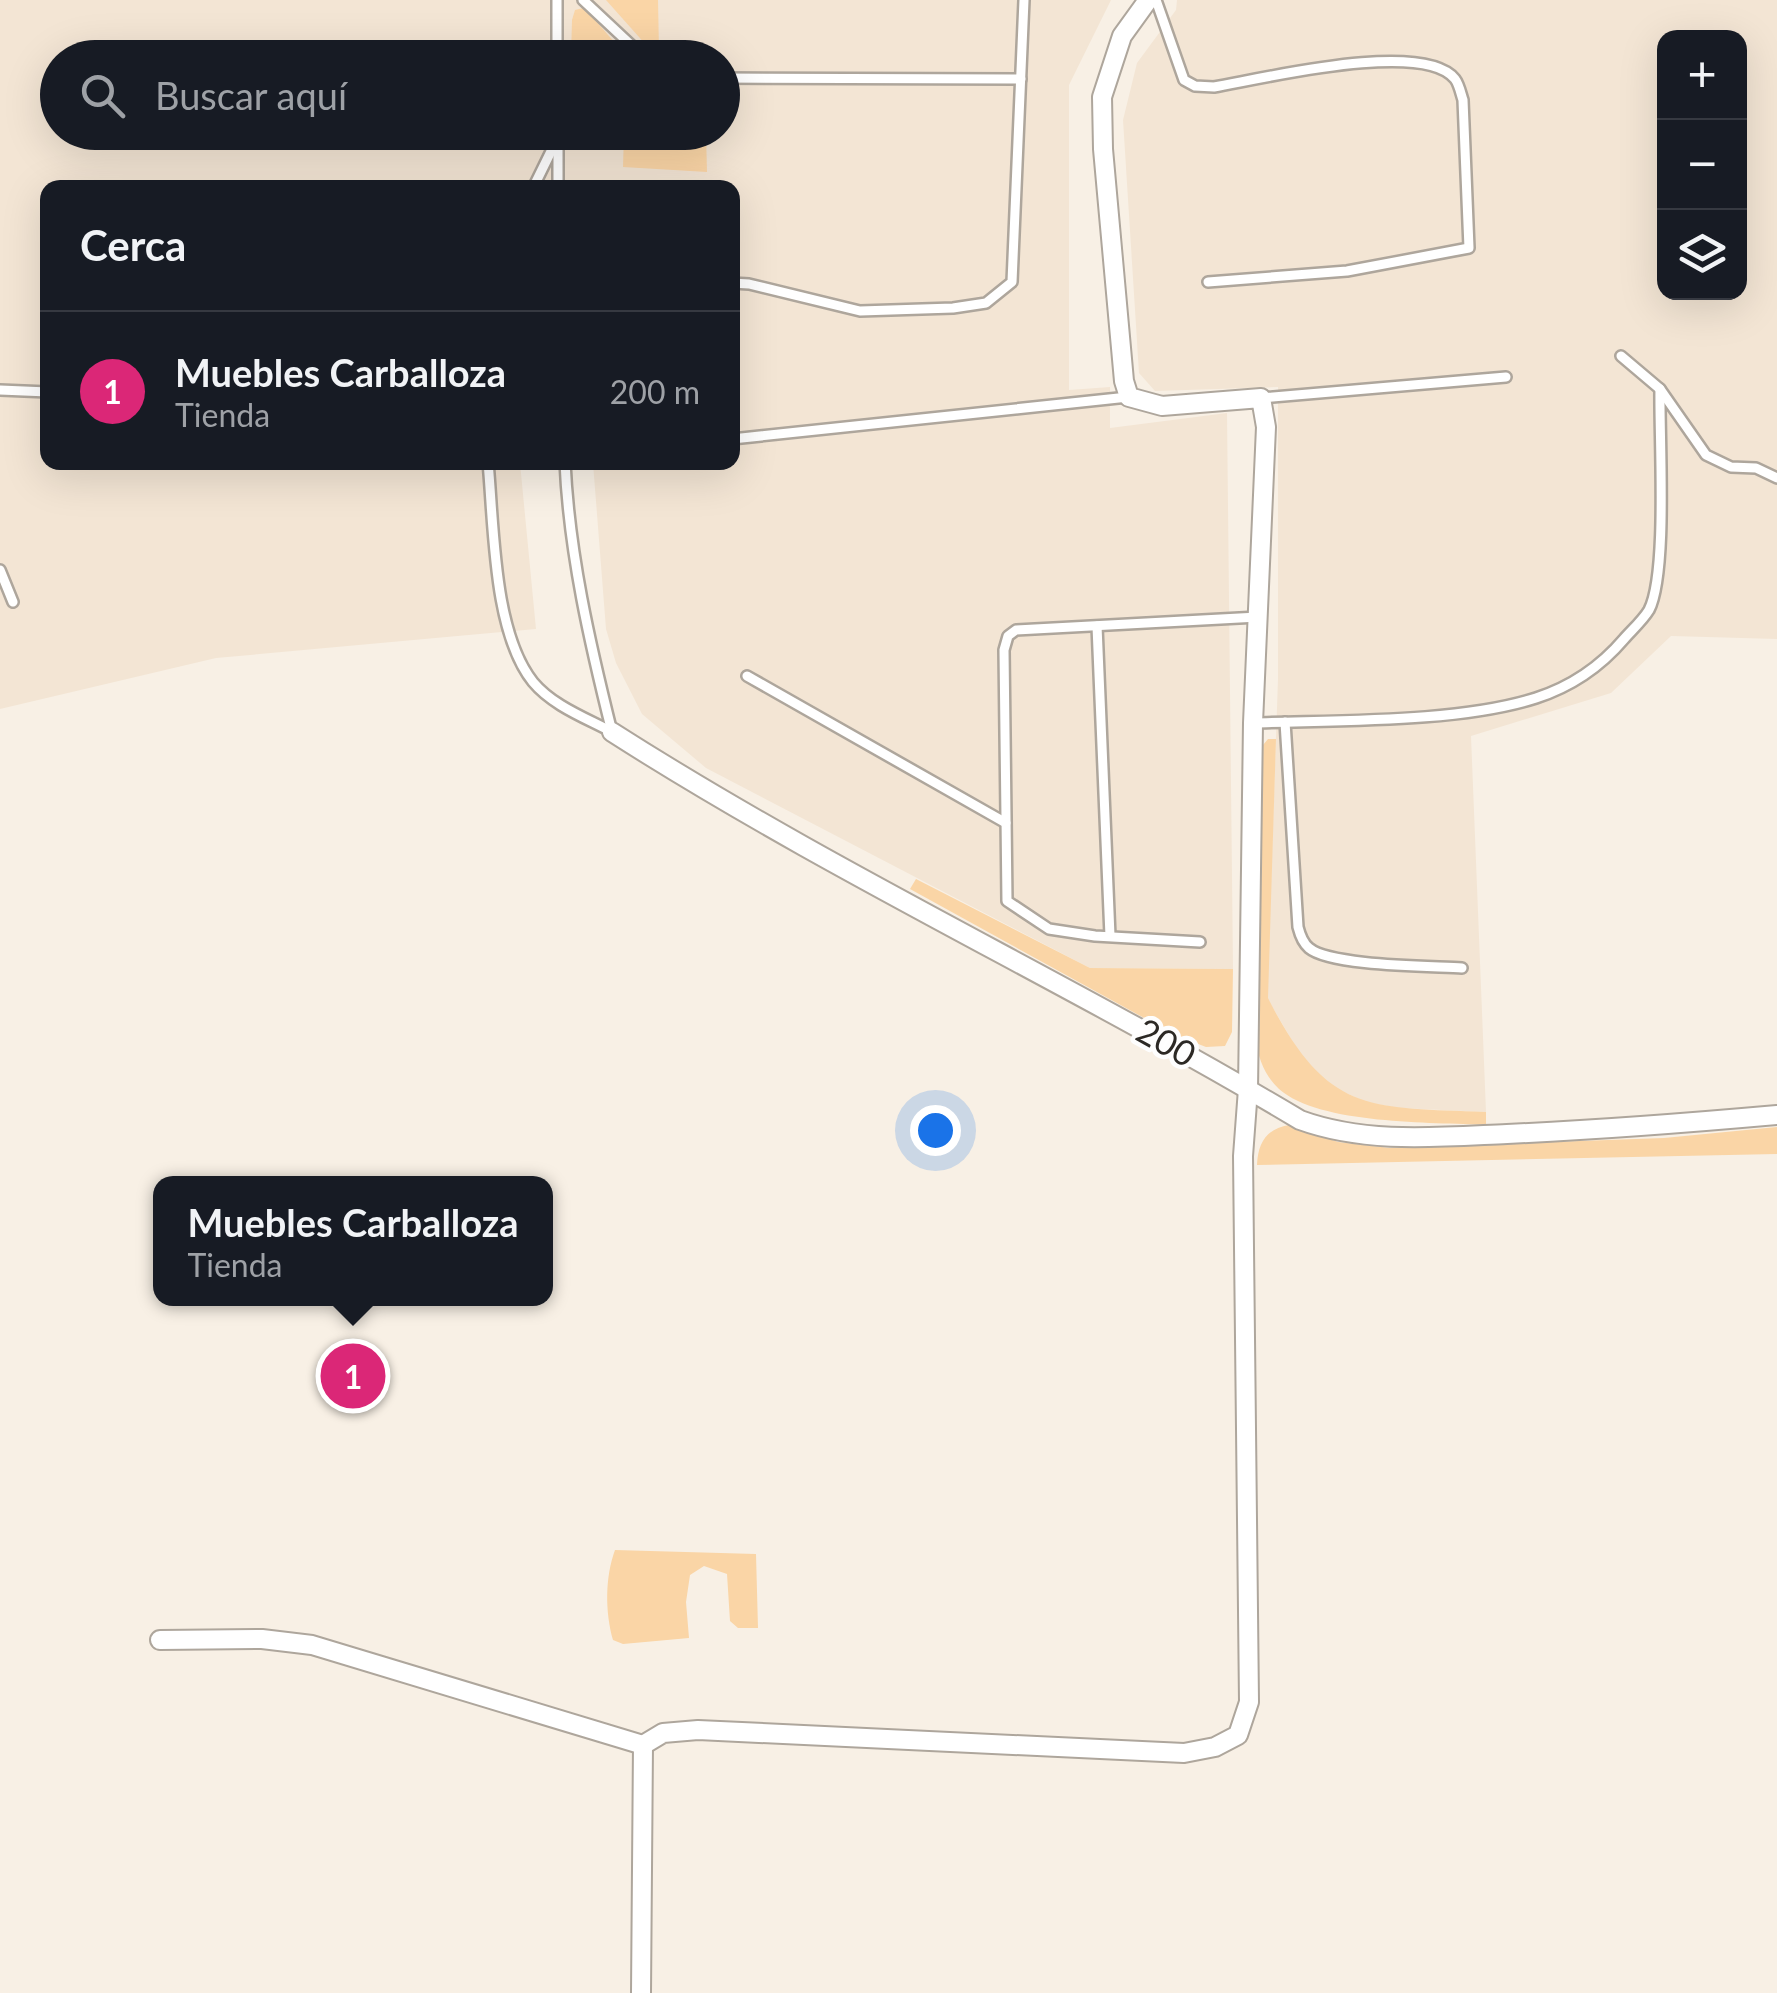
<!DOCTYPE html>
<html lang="es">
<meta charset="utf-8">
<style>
:root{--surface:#171b24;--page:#242831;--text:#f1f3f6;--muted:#9ea1a6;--line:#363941;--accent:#db2777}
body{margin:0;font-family:Lato,sans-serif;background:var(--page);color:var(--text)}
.controls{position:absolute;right:30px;top:30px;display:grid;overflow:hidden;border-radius:20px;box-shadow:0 10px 40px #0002}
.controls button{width:90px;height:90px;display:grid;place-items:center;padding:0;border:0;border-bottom:2px solid var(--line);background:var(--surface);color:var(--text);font:50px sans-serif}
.you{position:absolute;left:935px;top:1130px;width:35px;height:35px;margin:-25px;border:8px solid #fff;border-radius:50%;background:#1a73e8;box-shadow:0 0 0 15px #1a73e833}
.badge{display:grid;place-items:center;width:65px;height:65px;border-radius:50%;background:var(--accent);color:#fff;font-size:32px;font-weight:700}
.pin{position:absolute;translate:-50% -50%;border:5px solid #fff;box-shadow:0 2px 10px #0006}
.popup{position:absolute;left:153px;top:1176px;width:400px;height:130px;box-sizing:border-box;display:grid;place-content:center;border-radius:20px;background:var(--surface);filter:drop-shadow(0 2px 8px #0005);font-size:32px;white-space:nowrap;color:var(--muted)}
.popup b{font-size:38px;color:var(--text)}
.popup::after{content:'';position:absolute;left:50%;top:100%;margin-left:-20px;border:20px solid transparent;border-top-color:var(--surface)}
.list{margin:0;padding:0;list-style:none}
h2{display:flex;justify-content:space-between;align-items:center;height:130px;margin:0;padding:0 40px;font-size:42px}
h2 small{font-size:32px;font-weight:400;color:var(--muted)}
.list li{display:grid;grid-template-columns:65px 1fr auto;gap:30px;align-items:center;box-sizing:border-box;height:160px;padding:0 40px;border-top:2px solid var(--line)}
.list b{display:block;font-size:38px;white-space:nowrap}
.list p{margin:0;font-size:32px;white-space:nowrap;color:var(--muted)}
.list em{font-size:32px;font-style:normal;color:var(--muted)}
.icon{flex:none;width:55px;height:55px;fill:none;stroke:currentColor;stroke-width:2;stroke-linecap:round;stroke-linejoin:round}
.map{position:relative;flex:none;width:1777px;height:1993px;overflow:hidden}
.search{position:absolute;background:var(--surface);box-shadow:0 10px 40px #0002;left:40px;top:40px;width:700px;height:110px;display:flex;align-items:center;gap:25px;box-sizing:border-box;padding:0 35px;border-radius:55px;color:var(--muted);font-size:38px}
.panel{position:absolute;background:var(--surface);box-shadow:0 10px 40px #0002;left:40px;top:180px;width:700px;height:290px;border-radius:20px}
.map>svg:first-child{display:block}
</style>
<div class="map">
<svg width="1777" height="1993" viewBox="0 0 1777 1993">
<rect width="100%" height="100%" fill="#f8f0e5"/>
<g fill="#f3e5d4" fill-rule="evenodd">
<path d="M 0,0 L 1111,0 L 1069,85 L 1069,390 L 1110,387 L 1110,428 L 1227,413 L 1233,969 L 1090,968 L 706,768 L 642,714 L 616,663 L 606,629 L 593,463 L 732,462 L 732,188 L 48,188 L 48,462 L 520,463 L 536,629 L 216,658 L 0,709 ZM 58,58 L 722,58 L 722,132 L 58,132 Z"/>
<path d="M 1177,0 L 1777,0 L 1777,639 L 1671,636 L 1611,693 L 1471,736 L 1486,1112 L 1398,1108 L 1366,1102 L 1337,1089 L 1318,1076 L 1303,1059 L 1267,998 L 1278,679 L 1278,387 L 1155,391 L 1139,373 L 1123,120 L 1137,63 L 1176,10 ZM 1664,38 L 1740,38 L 1740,292 L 1664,292 Z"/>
</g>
<g fill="#fad5a6">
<path d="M 606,0 L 658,0 L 659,51 L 647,46 Z"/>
<path d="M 583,8 L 590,14 L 627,57 L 571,57 L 572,20 L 575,10 Z"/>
<path d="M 624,133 L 706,133 L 707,172 L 623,167 Z"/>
<path d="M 1268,739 L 1276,739 L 1268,998 C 1327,1114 1367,1107 1486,1112 L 1486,1125 C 1432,1122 1320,1125 1279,1089 C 1265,1076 1258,1058 1256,1040 L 1260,776 L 1263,745 Z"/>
<path d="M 916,879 L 1090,968 L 1233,969 L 1232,1032 L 1225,1046 L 1206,1047 L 1175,1035 L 910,889 Z"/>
<path d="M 1289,1125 L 1338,1142 L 1390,1148 L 1664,1138 L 1777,1127 L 1777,1154 L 1257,1165 C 1258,1143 1266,1129 1289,1125 Z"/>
<path d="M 615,1550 L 756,1554 L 758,1628 L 738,1628 L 730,1621 L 727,1574 L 704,1566 L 690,1575 L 686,1602 L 689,1638 L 623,1644 L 613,1640 C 605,1612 605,1577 615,1550 Z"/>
</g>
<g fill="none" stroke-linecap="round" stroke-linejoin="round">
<g stroke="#aea69c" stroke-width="14">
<g id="service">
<path d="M 557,0 L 557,58"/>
<path d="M 583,0 L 645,58"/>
<path d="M 1156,0 L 1184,80 L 1195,86 L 1214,87 C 1261,79 1423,39 1455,79 C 1459,84 1461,94 1463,100 L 1469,248 L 1347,271 L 1208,282"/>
<path d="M 722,78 L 1021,79"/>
<path d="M 558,140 L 558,188"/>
<path d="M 533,188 L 558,137"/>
<path d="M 732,283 L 749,284 L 860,311 L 953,308 L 986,303 L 1012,282 L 1024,0"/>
<path d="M 1621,356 L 1660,389 L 1706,455 L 1731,467 L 1756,468 L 1777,478"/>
<path d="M 0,390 L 48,392"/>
<path d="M 1261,398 L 1506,377"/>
<path d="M 732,439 L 1128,397"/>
<path d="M 488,462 C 494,526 493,632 533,682 C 553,706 586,718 612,732"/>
<path d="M 565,462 C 569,553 590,644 612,732"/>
<path d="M 0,570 L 13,602"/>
<path d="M 1097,626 L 1110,936"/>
<path d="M 747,676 L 1006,823"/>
<path d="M 1285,722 L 1298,927 C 1300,935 1303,943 1309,948 C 1330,966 1431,966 1462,968"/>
<path d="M 1253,723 C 1337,720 1458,723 1536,698 C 1570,687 1601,666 1624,639 C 1632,630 1643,620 1649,610 C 1668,573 1659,437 1660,389"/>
<path d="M 1200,942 L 1095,936 L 1049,929 L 1007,901 L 1004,650 L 1008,636 L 1016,630 L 1258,617"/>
</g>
</g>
<g stroke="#aea69c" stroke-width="22">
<g id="minor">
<path d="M 612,732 C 834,874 1074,985 1300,1120 C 1366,1144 1438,1137 1507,1134 C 1597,1130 1687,1123 1777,1115"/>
<path d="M 160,1640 L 262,1639 L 312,1645 L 643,1745 L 663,1733 L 698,1730 L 1184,1753 L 1215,1747 L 1238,1735 L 1249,1702 L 1243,1156 L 1248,1089 L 1253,723 L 1266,427 L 1261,398 L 1162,406 L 1129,397 L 1124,381 L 1103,149 L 1102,97 L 1122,36 L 1148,0"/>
<path d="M 641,1993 L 643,1745"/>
</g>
</g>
<use href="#service" stroke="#fff" stroke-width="9"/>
<use href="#minor" stroke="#fff" stroke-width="18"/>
</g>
<g text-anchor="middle" stroke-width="9" stroke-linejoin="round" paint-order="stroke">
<g font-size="35" fill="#2c2925" stroke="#fefefe">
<text transform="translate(1166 1043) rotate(29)" y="12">200</text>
</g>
</g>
</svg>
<div class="controls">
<button>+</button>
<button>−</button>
<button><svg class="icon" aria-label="layers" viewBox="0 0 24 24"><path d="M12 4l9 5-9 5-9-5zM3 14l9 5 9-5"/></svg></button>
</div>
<div class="you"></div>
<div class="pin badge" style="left:353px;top:1376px">1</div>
<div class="popup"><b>Muebles Carballoza</b>Tienda</div>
<div class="search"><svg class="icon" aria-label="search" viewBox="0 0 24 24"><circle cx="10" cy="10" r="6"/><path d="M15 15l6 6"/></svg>Buscar aquí</div>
<section class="panel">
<h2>Cerca<small></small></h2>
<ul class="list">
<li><span class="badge">1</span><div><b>Muebles Carballoza</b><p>Tienda</p></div><em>200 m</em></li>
</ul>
</section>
</div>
